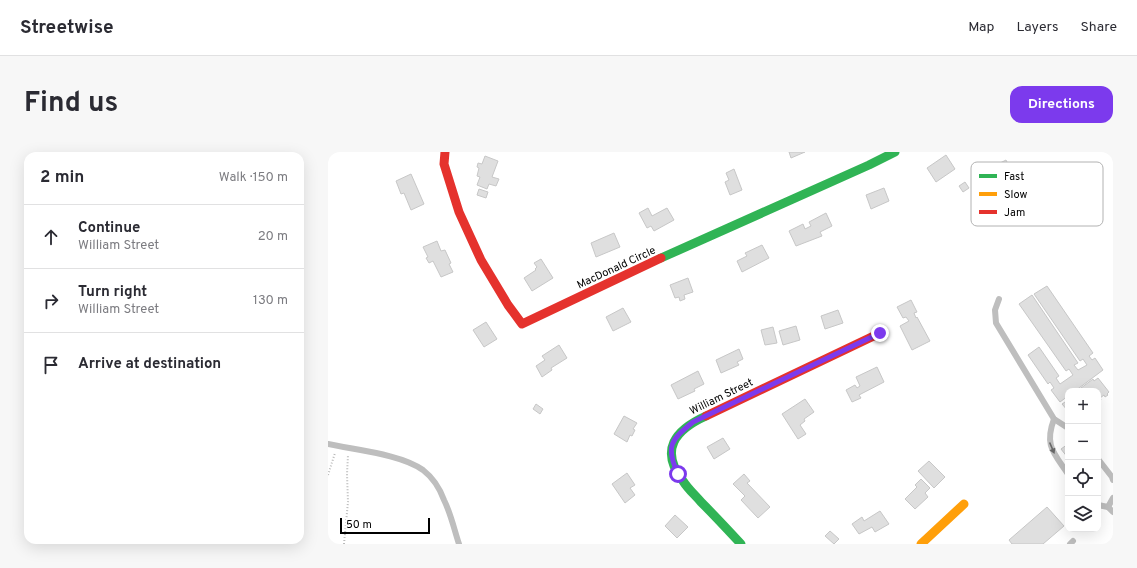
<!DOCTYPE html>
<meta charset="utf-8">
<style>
:root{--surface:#fff;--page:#f7f7f7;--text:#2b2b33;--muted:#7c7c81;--line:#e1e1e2;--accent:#7c3aed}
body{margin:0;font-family:Overpass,sans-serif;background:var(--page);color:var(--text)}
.controls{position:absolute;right:12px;bottom:12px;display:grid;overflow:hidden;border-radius:8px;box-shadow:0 4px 16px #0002}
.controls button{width:36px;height:36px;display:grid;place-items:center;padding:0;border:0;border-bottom:1px solid var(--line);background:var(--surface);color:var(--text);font:20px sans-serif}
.scale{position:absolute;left:12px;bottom:10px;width:90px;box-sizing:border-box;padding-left:4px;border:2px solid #000;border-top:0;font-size:11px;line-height:14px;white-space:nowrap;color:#000;-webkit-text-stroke:3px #fff;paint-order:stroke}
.stop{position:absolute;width:12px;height:12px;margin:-9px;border:3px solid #7c3aed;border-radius:50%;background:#fff}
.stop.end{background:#7c3aed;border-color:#fff;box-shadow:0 1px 4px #0008}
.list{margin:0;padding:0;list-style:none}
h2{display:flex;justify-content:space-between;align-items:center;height:52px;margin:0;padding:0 16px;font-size:17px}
h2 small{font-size:13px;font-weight:400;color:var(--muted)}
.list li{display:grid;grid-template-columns:26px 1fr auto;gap:12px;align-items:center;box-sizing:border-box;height:64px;padding:0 16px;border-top:1px solid var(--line)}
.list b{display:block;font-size:15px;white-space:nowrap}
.list p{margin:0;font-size:13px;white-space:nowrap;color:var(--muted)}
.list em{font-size:13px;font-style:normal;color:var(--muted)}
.icon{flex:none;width:22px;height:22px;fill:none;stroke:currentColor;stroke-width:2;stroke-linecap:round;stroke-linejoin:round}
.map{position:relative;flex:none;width:785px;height:392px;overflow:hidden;border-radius:12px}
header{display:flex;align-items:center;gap:24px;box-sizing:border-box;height:56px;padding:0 20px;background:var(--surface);border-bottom:1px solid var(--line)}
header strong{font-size:19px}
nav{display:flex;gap:22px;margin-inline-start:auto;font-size:14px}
.intro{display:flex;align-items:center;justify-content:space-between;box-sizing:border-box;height:96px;padding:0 24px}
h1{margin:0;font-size:28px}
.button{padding:10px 18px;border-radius:12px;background:var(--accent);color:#fff;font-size:14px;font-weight:700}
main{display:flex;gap:24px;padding:0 24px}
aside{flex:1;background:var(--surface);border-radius:12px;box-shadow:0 4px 16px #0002}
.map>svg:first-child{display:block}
</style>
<header>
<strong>Streetwise</strong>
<nav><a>Map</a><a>Layers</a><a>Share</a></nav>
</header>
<div class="intro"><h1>Find us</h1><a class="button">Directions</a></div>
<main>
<aside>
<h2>2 min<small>Walk · 150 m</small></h2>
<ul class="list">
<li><svg class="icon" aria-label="ahead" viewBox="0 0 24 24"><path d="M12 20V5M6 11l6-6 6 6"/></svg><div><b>Continue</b><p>William Street</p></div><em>20 m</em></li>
<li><svg class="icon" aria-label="right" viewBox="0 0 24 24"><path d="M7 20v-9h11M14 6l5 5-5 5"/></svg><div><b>Turn right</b><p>William Street</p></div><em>130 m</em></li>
<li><svg class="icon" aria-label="arrive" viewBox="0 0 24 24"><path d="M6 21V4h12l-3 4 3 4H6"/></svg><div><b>Arrive at destination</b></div></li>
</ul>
</aside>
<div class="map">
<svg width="785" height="392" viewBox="0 0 785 392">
<rect width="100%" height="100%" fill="#fff"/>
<g fill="#dfdfdf" stroke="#c7c7c7">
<path d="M 461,0 L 477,0 L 463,6 Z"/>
<path d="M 618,3 L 627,17 L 608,30 L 599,16 Z"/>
<path d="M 157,4 L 170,9 L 164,25 L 171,27 L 168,34 L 161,32 L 159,37 L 149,33 L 152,25 L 149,24 L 151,16 L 149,15 L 150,11 L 154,12 Z"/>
<path d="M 678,8 L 682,16 L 674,20 L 670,12 Z"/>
<path d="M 406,17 L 414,38 L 402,43 L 397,30 L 401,28 L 398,21 Z"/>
<path d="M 83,22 L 96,52 L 83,58 L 76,41 L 73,42 L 68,29 Z"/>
<path d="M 637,30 L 641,36 L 635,40 L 631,34 Z"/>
<path d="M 556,36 L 561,49 L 543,57 L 538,43 Z"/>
<path d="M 151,37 L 160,40 L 158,46 L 149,43 Z"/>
<path d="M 320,56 L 324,64 L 339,56 L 346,68 L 326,79 L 323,74 L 319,76 L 311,61 Z"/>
<path d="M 498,61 L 504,74 L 492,80 L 494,84 L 468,94 L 461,79 L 475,72 L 477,77 L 483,74 L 481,70 Z"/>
<path d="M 286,81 L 292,95 L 268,105 L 263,91 Z"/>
<path d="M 109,89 L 113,99 L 117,98 L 123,111 L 121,112 L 125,120 L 113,125 L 105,109 L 101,111 L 98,106 L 100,105 L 95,95 Z"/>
<path d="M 434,93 L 441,106 L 414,120 L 409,109 L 419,104 L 417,101 Z"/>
<path d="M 213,107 L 225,126 L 204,139 L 196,126 L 208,118 L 207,117 L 209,115 L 206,111 Z"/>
<path d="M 360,126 L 365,140 L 356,143 L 357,147 L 352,149 L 351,145 L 347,146 L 342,133 Z"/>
<path d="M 719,134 L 765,201 L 761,204 L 764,208 L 767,206 L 775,218 L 747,239 L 740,239 L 740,244 L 732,250 L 723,238 L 726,236 L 722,230 L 720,232 L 700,203 L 711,195 L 731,224 L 728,226 L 732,232 L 745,223 L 741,217 L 738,219 L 691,152 L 704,143 L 750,211 L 746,213 L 750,218 L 759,213 L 755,207 L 752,209 L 706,142 Z"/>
<path d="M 583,148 L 589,160 L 586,161 L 588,166 L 589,165 L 602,189 L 584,198 L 572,174 L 581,169 L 578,165 L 575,166 L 569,155 Z"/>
<path d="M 295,156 L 303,170 L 285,179 L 278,165 Z"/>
<path d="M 510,158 L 515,171 L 497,177 L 493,164 Z"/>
<path d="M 158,170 L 169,187 L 156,195 L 145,178 Z"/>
<path d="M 468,174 L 472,188 L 455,193 L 451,179 Z"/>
<path d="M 445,175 L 449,191 L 437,193 L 433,178 Z"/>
<path d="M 231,193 L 239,206 L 223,216 L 224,218 L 214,225 L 208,214 L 217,208 L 214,204 Z"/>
<path d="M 411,197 L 415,207 L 409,210 L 411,213 L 393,221 L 388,208 Z"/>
<path d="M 549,215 L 556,230 L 531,243 L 533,246 L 524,250 L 518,238 L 527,233 L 529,236 L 532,234 L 528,225 Z"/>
<path d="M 370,219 L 376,232 L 366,237 L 367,239 L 350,247 L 343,233 Z"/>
<path d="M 770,226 L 781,240 L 779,242 L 780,243 L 777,245 L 776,243 L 772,246 L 773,248 L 770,250 L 770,239 L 749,239 L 765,227 L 766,229 Z"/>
<path d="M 477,247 L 486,260 L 476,267 L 477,269 L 472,273 L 478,282 L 470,287 L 454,262 Z"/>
<path d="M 740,248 L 740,259 L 734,252 Z"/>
<path d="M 208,252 L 215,257 L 212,262 L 205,257 Z"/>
<path d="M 296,264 L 309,271 L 305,277 L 307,278 L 304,284 L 302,283 L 299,290 L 286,282 Z"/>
<path d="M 395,286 L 402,297 L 386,307 L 379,295 Z"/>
<path d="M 740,292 L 740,306 L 733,297 Z"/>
<path d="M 601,309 L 617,325 L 606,336 L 590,319 Z"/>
<path d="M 299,321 L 307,333 L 302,336 L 307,343 L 297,351 L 284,332 Z"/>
<path d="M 416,322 L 422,329 L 419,331 L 442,355 L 430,366 L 413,348 L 417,344 L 405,332 Z"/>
<path d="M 593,327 L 602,336 L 597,341 L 600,345 L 587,357 L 577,347 L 589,335 L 587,333 Z"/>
<path d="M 719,355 L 736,374 L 715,392 L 684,392 L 681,388 Z"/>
<path d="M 552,359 L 561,372 L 547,380 L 544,375 L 531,382 L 524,372 L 534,365 L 536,369 Z"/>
<path d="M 347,363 L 360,375 L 349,386 L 337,374 Z"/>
<path d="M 502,379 L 511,387 L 506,392 L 497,384 Z"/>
</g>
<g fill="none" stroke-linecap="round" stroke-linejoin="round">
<g stroke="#b9b9b9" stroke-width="2" stroke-dasharray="1 2" stroke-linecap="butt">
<path d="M 0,323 L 7,301"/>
<path d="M 16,392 L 20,350 L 19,322 L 20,303"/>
</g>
<g stroke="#bebebe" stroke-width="6">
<path d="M 671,147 L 667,158 L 668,171 L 726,267 L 740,276"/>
<path d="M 726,267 C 716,294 726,301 740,322"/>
<path d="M 0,292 C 27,298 73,302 95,318 C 104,325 112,337 116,348 C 123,362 126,377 131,392"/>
<path d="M 770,307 L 784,325 L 785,328"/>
<path d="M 770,353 L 780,355 L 785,360"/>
<path d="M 780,355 L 785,346"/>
<path d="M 742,392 L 745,389"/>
</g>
<g stroke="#30b455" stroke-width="9">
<path d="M 333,106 L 541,13 L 567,0"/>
<path d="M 378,264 C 347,278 331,298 355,329 C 360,337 367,343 373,350 C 387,364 400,378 413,392"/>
</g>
<path stroke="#ff9f0a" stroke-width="9" d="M 593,392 L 636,352"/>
<g stroke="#e5322d" stroke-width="9">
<path d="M 117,0 L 116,12 L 131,60 L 153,108 L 180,153 L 194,172 L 333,106"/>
<path d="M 378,264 L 552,181"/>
</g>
</g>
<defs><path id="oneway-solid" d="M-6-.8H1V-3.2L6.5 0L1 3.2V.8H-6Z"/></defs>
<use fill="#686868" href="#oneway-solid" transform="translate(724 296) rotate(67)"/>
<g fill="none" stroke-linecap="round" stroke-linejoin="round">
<path stroke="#7c3aed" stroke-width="5" d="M 350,322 C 337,294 343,288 365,270 L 552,181"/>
</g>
<g text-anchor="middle" stroke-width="3.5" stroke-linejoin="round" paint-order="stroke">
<g font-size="11" fill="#000" stroke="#fff">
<text transform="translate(288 115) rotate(-25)" y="4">MacDonald Circle</text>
<text transform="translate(393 244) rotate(-26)" y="4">William Street</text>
</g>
</g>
<rect x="643" y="10" width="132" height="64" rx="6" fill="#fff" stroke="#b2b2b2" stroke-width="1"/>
<rect x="651" y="22" width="18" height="4" fill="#30b455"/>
<rect x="651" y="40" width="18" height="4" fill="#ff9f0a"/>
<rect x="651" y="58" width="18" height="4" fill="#e5322d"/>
<g font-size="11" fill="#000">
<text x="676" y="28">Fast</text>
<text x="676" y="46">Slow</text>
<text x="676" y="64">Jam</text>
</g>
</svg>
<div class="controls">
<button>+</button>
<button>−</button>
<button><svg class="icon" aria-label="locate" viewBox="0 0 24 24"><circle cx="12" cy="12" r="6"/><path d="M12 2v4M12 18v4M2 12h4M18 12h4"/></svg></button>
<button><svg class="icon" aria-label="layers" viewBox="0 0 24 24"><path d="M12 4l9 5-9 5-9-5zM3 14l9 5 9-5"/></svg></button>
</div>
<div class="scale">50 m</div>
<div class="stop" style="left:350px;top:322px"></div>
<div class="stop end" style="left:552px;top:181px"></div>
</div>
</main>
